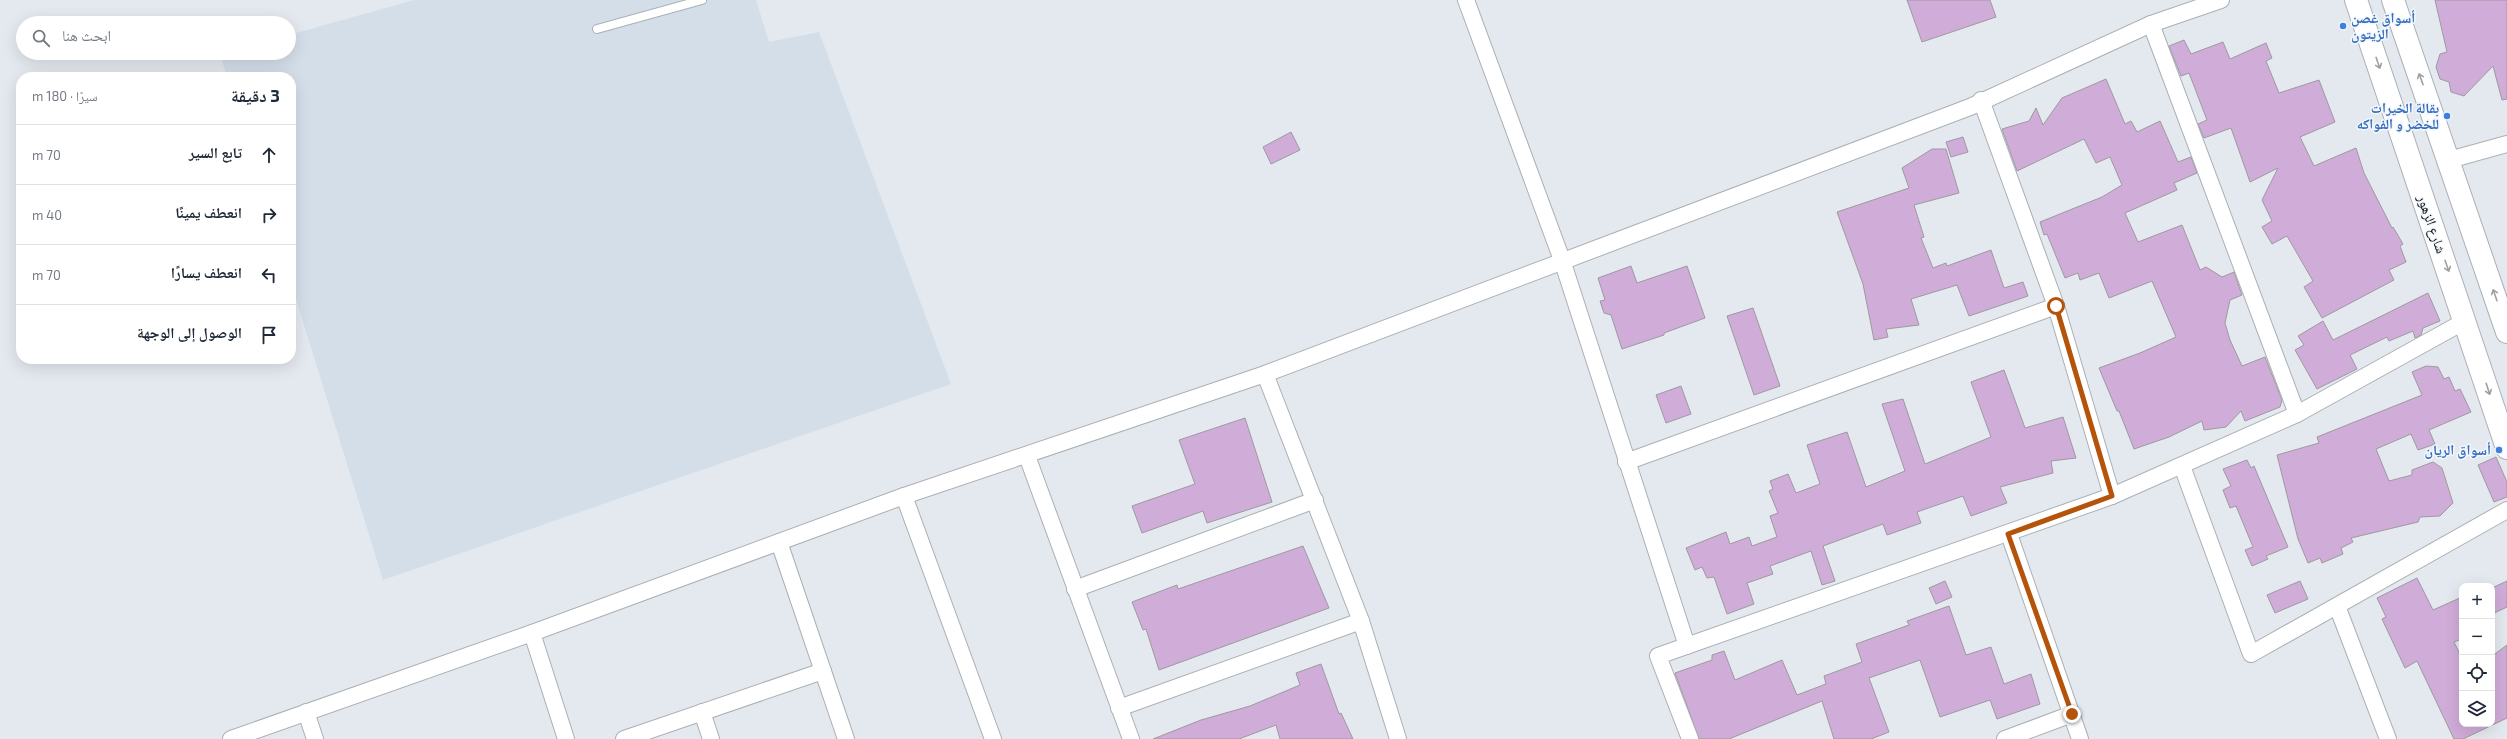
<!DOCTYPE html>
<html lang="ar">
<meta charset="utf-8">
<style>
:root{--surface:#fff;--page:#f6f6f7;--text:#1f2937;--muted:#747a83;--line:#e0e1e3}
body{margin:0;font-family:"Exo 2","Noto Naskh Arabic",sans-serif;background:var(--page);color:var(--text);direction:rtl}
.controls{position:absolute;right:12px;bottom:12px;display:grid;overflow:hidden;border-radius:8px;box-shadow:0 4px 16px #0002}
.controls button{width:36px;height:36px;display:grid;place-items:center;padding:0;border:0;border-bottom:1px solid var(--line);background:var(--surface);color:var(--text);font:20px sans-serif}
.stop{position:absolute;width:12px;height:12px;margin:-9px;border:3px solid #b45309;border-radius:50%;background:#fff}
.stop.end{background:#b45309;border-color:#fff;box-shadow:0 1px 4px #0008}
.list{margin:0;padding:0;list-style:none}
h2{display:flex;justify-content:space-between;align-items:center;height:52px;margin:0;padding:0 16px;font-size:17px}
h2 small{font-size:13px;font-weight:400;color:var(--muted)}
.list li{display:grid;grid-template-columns:26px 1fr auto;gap:12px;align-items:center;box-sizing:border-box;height:60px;padding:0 16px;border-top:1px solid var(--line)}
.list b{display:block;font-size:15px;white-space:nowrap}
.list em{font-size:13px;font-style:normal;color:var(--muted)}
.icon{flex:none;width:22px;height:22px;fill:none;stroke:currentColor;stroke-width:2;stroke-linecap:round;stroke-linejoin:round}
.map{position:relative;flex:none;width:2507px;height:739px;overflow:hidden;direction:ltr}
.search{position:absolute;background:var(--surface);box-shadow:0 4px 16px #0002;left:16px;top:16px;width:280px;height:44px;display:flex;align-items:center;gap:10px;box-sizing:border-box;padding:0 14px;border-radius:22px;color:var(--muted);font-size:15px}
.panel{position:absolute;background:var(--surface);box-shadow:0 4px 16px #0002;left:16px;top:72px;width:280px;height:292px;border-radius:16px;direction:rtl}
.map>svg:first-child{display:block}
</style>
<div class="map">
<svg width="2507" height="739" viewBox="0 0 2507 739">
<rect width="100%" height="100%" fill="#e4e9ef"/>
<path fill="#d4dee9" d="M 414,0 L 756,0 L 769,42 L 819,32 L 951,384 L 383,580 L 291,283 L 291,77 L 227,77 L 220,54 L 289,53 L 289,35 Z"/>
<g fill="#d0acd9" stroke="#9e999f">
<path d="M 1907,0 L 1990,0 L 1996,17 L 1922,42 Z"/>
<path d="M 2435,0 L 2507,0 L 2507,99 L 2502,100 L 2493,66 L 2464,96 L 2451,92 L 2449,82 L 2440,79 L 2436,67 L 2440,54 L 2447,52 Z"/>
<path d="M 2184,40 L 2191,54 L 2223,42 L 2230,59 L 2266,43 L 2272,58 L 2266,61 L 2279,93 L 2319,80 L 2335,122 L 2300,137 L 2314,166 L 2356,148 L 2364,173 L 2392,228 L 2393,227 L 2403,244 L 2400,246 L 2406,262 L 2389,270 L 2394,280 L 2322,318 L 2304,287 L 2313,281 L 2287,236 L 2272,244 L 2262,227 L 2272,221 L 2262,200 L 2278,168 L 2250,182 L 2231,128 L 2204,138 L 2198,124 L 2207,120 L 2189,73 L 2181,76 L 2169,46 Z"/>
<path d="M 2106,79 L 2125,124 L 2131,121 L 2137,132 L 2160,121 L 2178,162 L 2191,157 L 2197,173 L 2174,183 L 2177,190 L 2125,213 L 2138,242 L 2182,225 L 2200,270 L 2206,267 L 2222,277 L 2234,272 L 2242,295 L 2230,300 L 2225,323 L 2230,340 L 2242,366 L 2265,357 L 2282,400 L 2280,407 L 2245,421 L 2241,411 L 2226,427 L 2204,430 L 2202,421 L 2169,437 L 2134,449 L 2119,411 L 2117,411 L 2099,368 L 2140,353 L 2176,337 L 2152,281 L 2109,298 L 2099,273 L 2080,280 L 2078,273 L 2065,278 L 2047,234 L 2044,235 L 2040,222 L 2102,197 L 2122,185 L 2110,157 L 2096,163 L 2084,139 L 2017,171 L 2002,129 L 2029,121 L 2036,108 L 2043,125 L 2062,98 Z"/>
<path d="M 1291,132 L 1300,150 L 1271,164 L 1263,147 Z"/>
<path d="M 1963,137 L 1968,152 L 1951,157 L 1946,142 Z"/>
<path d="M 1932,149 L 1946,149 L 1959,193 L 1914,205 L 1924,237 L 1921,238 L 1933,268 L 1946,263 L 1947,266 L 1991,250 L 2004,288 L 2023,282 L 2028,296 L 1969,316 L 1957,285 L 1911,299 L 1919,325 L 1886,329 L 1888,337 L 1874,340 L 1863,284 L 1837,212 L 1909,188 L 1902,168 Z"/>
<path d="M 1631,266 L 1637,283 L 1687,266 L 1705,318 L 1664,333 L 1664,335 L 1622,349 L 1611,315 L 1604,313 L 1600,301 L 1605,300 L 1598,278 Z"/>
<path d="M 2428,293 L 2440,321 L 2423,328 L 2421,335 L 2415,338 L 2413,331 L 2389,341 L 2387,337 L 2350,355 L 2357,369 L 2317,389 L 2295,350 L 2304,345 L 2298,336 L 2323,321 L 2333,340 Z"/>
<path d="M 1753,308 L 1780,386 L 1754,395 L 1727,316 Z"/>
<path d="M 2426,366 L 2438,367 L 2444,379 L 2449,377 L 2455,391 L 2460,389 L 2471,412 L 2429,430 L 2435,444 L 2418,450 L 2411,434 L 2376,449 L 2389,481 L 2412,475 L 2412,470 L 2433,462 L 2442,468 L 2453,503 L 2440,516 L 2420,517 L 2418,522 L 2351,538 L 2353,542 L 2341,548 L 2343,554 L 2322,563 L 2320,558 L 2308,563 L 2298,539 L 2277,455 L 2319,443 L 2317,437 L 2422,395 L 2412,372 Z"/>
<path d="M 2004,370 L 2025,428 L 2063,417 L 2076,458 L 2051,461 L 2053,473 L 2000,487 L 2007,503 L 1971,516 L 1963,496 L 1917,512 L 1921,523 L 1887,535 L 1883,524 L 1823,546 L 1835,581 L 1822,585 L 1811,551 L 1770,566 L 1773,574 L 1747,583 L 1754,604 L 1727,614 L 1714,577 L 1707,578 L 1702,567 L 1695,570 L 1686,548 L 1726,532 L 1730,544 L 1749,537 L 1752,546 L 1777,537 L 1770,516 L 1778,513 L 1769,491 L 1773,489 L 1770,481 L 1788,474 L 1796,493 L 1820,484 L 1807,445 L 1847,432 L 1866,487 L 1905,471 L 1882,404 L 1903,399 L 1925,464 L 1991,437 L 1971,382 Z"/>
<path d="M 1681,386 L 1691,414 L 1666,423 L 1656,395 Z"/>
<path d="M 1245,418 L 1272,502 L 1207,523 L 1203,511 L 1142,533 L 1132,506 L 1195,484 L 1179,440 Z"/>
<path d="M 2496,457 L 2507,482 L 2507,497 L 2494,502 L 2478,465 Z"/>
<path d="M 2247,460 L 2251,468 L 2254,466 L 2288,547 L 2266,556 L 2268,559 L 2252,566 L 2245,550 L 2253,547 L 2236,506 L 2230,508 L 2223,490 L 2231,486 L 2223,469 Z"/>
<path d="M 1303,546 L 1329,608 L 1159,670 L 1146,629 L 1143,630 L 1132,602 L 1177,585 L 1178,589 Z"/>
<path d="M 2417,578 L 2433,610 L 2462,597 L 2462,639 L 2454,642 L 2462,658 L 2462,724 L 2492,724 L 2492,656 L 2507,645 L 2507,718 L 2463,739 L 2454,739 L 2417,661 L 2405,668 L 2382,619 L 2386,617 L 2377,598 Z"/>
<path d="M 1945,581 L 1952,597 L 1936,604 L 1929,588 Z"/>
<path d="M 2300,581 L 2308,599 L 2275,613 L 2267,595 Z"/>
<path d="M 2507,581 L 2507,607 L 2492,614 L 2492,588 Z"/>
<path d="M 1949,606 L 1966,655 L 1991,647 L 2004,684 L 2031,674 L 2040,704 L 1997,719 L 1990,700 L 1940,717 L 1920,660 L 1869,678 L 1889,732 L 1871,739 L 1834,739 L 1822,701 L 1729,739 L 1699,739 L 1675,673 L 1712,660 L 1712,655 L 1724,651 L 1735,680 L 1782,660 L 1797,695 L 1826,684 L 1824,676 L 1862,662 L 1856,644 L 1909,625 L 1907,621 Z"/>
<path d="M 1321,664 L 1339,714 L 1341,713 L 1353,739 L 1280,739 L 1276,725 L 1239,739 L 1153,739 L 1201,720 L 1250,706 L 1300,685 L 1296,673 Z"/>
</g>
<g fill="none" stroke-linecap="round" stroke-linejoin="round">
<g stroke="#abb0b5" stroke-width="10">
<path id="lane" d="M 597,29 L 702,0"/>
</g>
<g stroke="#abb0b5" stroke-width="18">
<g id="street">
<path d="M 1466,0 L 1562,260 L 1687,646"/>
<path d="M 2151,24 L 2297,414"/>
<path d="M 1981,100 L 2056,306 L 2112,496"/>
<path d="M 2449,160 L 2507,144"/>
<path d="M 1265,374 L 1361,621 L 1398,739"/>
<path d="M 1027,456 L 1131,739"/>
<path d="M 1626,462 L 2056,306"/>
<path d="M 2182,466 L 2251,654 L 2507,510"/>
<path d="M 904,496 L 993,739"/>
<path d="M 2009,534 L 2080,739"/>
<path d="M 779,542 L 846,739"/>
<path d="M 1075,589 L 1315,500"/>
<path d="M 2337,606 L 2388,739"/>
<path d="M 532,633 L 566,739"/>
<path d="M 1119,708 L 1361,621"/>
<path d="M 306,712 L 315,739"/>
<path d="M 702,712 L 711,739"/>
<path d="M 231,739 L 532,633 L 904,496 L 1265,374 L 1970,107 L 2151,24 L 2221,0"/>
<path d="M 624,739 L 823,671"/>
<path d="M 1690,739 L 1658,656 L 2112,496 L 2297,414 L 2465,321"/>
<path d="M 2005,739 L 2072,714"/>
</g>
</g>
<g stroke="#abb0b5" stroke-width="24">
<g id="secondary">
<path d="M 2356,0 L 2507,448"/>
<path d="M 2393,0 L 2507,332"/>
</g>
</g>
<use href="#lane" stroke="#fff" stroke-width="8"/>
<use href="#street" stroke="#fff" stroke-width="16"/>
<use href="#secondary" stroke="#fff" stroke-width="22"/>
</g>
<defs><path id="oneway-shaft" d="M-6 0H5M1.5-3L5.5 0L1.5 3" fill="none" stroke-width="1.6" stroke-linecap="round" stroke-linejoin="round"/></defs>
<g stroke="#a0a0a1">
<use href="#oneway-shaft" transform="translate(2378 63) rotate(71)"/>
<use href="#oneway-shaft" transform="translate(2421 79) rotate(-110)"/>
<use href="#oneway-shaft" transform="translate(2447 266) rotate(71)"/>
<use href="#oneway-shaft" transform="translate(2495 295) rotate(-109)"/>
<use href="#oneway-shaft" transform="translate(2488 389) rotate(72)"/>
</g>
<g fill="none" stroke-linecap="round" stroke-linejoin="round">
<path stroke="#b45309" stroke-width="5" d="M 2056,306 L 2112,496 L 2008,534 L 2072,714"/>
</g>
<g fill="#3f7fe0" stroke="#f2f7fc" stroke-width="1.5">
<circle cx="2343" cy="26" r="4"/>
<circle cx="2447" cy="116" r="4"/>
<circle cx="2499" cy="450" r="4"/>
</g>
<g text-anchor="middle" stroke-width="3" stroke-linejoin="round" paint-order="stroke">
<g font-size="14" font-weight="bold" fill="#366cbe" stroke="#f2f7fc" text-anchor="end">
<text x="2351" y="23" text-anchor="start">أسواق غصن<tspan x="2351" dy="16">الزيتون</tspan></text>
<text x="2439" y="113">بقالة الخيرات<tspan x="2439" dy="16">للخضر و الفواكه</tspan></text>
<text x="2491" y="455">أسواق الريان</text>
</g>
<g font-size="14" fill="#111214" stroke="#f2f7fc">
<text transform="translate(2432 224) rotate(71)" y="5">شارع الزهور</text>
</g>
</g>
</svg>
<div class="controls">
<button>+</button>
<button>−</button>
<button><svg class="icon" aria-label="locate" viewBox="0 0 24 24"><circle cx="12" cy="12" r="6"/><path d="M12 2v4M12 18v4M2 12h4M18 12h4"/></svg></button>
<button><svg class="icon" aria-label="layers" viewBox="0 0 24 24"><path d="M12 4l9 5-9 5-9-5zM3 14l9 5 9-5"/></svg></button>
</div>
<div class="stop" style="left:2056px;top:306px"></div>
<div class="stop end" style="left:2072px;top:714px"></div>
<div class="search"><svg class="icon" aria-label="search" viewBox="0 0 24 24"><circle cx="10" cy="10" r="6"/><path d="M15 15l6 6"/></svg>ابحث هنا</div>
<section class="panel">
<h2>3 دقيقة<small>سيرًا · 180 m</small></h2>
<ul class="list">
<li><svg class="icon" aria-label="ahead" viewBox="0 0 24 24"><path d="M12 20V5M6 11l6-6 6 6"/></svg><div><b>تابع السير</b></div><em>70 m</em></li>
<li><svg class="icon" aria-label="right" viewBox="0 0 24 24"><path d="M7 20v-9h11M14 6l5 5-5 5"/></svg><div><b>انعطف يمينًا</b></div><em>40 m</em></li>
<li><svg class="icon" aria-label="left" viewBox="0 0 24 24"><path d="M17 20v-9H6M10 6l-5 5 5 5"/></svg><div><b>انعطف يسارًا</b></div><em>70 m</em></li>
<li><svg class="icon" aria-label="arrive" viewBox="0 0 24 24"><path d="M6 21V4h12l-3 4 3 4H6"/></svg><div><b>الوصول إلى الوجهة</b></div></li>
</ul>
</section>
</div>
